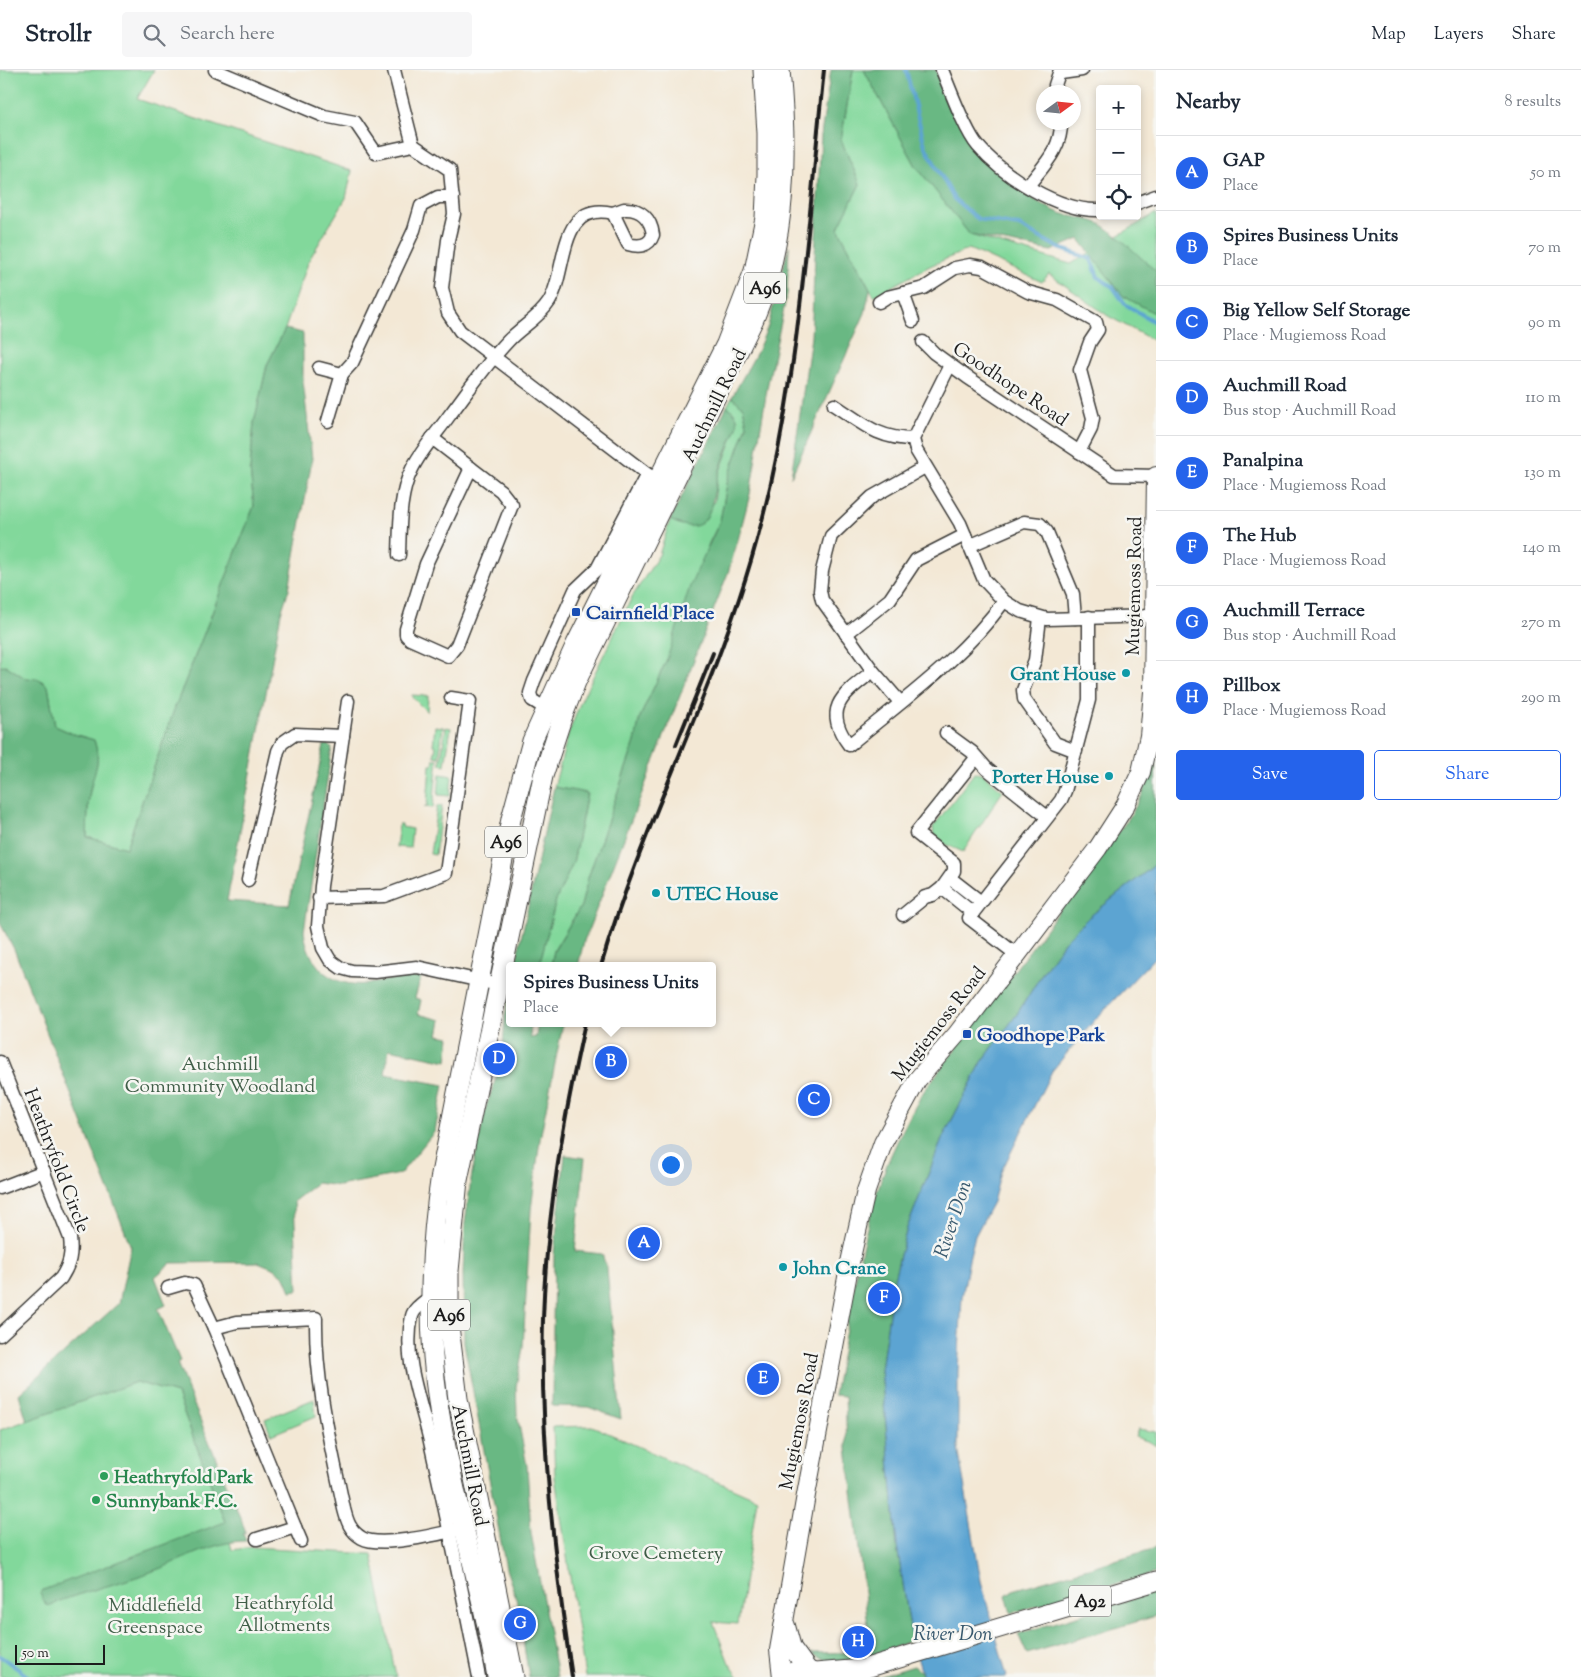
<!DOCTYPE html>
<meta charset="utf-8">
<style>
:root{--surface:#fff;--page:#f6f6f7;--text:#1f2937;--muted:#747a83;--line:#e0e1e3;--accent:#2563eb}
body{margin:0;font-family:"Sorts Mill Goudy",serif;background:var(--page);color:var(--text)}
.controls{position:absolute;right:15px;top:15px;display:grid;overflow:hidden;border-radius:5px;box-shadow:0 2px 8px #0003}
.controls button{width:45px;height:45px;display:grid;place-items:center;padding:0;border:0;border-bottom:1px solid var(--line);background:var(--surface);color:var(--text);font:25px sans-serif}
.compass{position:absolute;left:1036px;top:15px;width:45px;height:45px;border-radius:50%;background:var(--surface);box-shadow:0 2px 8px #0003;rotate:75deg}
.scale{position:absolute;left:15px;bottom:12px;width:90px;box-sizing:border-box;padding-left:5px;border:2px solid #1c1c1c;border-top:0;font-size:14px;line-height:18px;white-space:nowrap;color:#1c1c1c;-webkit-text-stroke:4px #f6f6f2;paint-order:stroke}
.you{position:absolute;left:670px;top:1094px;width:18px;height:18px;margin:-12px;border:4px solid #fff;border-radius:50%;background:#1a73e8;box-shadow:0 0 0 8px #1a73e833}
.badge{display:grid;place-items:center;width:32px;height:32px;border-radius:50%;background:var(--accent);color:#fff;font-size:16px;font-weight:700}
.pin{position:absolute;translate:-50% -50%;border:2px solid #fff;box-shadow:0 1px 5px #0006}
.popup{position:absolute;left:506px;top:892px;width:210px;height:65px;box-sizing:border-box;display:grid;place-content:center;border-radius:5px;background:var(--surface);filter:drop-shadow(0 1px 4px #0005);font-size:16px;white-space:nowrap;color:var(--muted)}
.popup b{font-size:19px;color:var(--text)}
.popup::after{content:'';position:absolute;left:50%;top:100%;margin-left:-10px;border:10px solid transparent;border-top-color:var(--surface)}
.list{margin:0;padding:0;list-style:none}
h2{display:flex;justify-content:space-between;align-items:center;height:65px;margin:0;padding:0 20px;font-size:21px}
h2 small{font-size:16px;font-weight:400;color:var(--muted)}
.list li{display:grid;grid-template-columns:32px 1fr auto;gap:15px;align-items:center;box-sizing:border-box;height:75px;padding:0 20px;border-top:1px solid var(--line)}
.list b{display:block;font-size:19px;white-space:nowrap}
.list p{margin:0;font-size:16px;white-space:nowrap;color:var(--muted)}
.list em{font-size:16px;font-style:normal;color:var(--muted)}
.actions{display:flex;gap:10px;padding:15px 20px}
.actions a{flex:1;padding:11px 0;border:1px solid var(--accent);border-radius:5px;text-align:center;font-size:18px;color:var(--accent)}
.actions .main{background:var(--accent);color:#fff}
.icon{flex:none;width:28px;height:28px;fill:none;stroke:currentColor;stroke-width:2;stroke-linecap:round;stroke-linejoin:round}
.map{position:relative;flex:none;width:1156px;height:1607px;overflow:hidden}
header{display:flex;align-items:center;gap:30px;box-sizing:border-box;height:70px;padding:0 25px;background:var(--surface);border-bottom:1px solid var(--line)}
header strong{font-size:24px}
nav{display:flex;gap:28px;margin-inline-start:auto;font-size:18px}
.search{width:350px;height:45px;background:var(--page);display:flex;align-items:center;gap:12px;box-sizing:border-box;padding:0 18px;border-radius:5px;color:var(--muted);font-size:19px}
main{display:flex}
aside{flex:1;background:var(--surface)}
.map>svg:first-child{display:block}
</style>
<header>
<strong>Strollr</strong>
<div class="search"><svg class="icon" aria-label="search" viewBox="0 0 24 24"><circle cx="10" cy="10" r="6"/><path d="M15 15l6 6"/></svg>Search here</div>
<nav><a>Map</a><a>Layers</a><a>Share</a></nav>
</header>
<main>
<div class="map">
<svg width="1156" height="1607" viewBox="0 0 1156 1607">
<rect width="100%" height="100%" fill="#f6f6f2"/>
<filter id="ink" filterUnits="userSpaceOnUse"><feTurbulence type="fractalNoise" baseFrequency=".02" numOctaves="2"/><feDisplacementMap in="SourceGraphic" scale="10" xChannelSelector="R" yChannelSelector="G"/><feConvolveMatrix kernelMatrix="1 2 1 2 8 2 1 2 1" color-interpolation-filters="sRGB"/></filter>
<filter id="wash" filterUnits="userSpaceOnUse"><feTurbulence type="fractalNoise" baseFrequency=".0096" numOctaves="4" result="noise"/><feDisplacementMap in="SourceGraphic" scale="20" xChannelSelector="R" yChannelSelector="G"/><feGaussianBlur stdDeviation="1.12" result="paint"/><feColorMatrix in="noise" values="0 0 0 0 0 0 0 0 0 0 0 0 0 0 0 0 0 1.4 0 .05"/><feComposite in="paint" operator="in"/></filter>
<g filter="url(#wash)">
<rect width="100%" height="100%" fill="#f3e8d5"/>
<g fill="#82d89b" stroke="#4f7a5c">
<path d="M 0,0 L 154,0 L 137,29 L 352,101 L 346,128 L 309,190 L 285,259 L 267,295 L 254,353 L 250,400 L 254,436 L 174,640 L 126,778 L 87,767 C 88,751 87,732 91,716 C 95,696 101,692 94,670 L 73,664 L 55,656 L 48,616 L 39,609 L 25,608 L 5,595 L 0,597 Z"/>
<path d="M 853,0 L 864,0 L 916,96 L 970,165 L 1071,194 L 1156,143 L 1156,272 L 1108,246 L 1049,204 L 1042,212 L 969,179 L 930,196 L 874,226 L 838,158 L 860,114 L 841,70 Z"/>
<path d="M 732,327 L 743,337 L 747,355 L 728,409 L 720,451 L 709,473 L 667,589 L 640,647 L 635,672 L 588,808 L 581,836 L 554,880 L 551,896 L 539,896 L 556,830 L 573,793 L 587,724 L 554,717 L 568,665 L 581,631 L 632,527 L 659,485 L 670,450 L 682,455 L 714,432 L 717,409 L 737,357 C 739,346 735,343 727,336 Z"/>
<path d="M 412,625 L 428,626 L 427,642 L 412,627 Z"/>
<path d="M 435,656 L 443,657 L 439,687 L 434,686 L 436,676 L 433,675 Z"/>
<path d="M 446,657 L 451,658 L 445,695 L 440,694 Z"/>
<path d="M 434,689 L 438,689 L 433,738 L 424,737 L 427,735 L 430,695 L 433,695 Z"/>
<path d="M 974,703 L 982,703 L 1003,721 L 963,782 L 945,774 L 941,778 L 934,771 L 933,757 Z"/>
<path d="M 440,704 L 452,706 L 450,726 L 438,725 Z"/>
<path d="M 437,736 L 442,736 L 435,785 L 430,784 Z"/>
<path d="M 399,754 L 402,754 L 402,757 L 412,759 L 410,778 L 396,777 Z"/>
<path d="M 136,1312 L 177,1324 L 225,1452 L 232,1480 L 253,1477 L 372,1484 L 396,1607 L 0,1607 L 0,1360 Z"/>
<path d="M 314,1329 L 316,1346 L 271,1365 L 265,1349 Z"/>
<path d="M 592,1356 L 757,1429 L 738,1554 L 713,1552 L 729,1593 L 739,1607 L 585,1607 L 555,1407 L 553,1357 Z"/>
<path d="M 1138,1359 L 1156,1362 L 1156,1376 L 1150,1372 L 1135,1367 Z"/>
</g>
<g fill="#69b883" stroke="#426a50">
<path d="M 831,0 L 853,0 L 841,70 L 860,114 L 838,158 L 870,219 L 865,243 L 791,407 L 811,267 L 821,65 Z"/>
<path d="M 864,0 L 936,0 C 959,59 994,111 1053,140 C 1068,148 1090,147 1104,156 C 1122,168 1139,187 1156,201 L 1156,244 L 1123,226 L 1079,169 L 1051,181 L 970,165 L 916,96 Z"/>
<path d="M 789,176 L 787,224 L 768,313 L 750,424 L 738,470 L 728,503 L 584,871 L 578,896 L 551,896 L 554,881 L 581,836 L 588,808 L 635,672 L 640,647 L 667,589 L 690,516 L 720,451 L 728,409 L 747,355 L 743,337 L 732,327 L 757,282 L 768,256 Z"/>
<path d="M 285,259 L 303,263 L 303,311 L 312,389 L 289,519 L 281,543 L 227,831 L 289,835 L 324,675 L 328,675 L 332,678 L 304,861 C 308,895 331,918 368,914 C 389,911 397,905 421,907 L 415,928 L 421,930 L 418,944 L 441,950 L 438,965 L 450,967 L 447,991 L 389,979 L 385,1004 L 444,1015 L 435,1061 L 400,1104 L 339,1116 L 317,1113 L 294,1131 L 298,1220 L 291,1221 L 285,1207 L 275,1199 L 258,1192 L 171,1193 L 155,1207 L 166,1235 L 158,1239 L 180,1291 L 177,1293 L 246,1462 L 243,1464 L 246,1471 C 214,1471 186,1489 156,1500 C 120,1514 83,1521 47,1536 L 40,1524 L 43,1520 L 225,1452 L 177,1324 L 136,1312 L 27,1351 L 19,1324 L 119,1233 L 131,1177 L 14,879 L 0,853 L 0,597 L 5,595 L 25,608 L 39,609 L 48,616 L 55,656 L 73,664 L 94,670 C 101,692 96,696 91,716 C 87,732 88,751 87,767 L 126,778 L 174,640 L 254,436 L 250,400 L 254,353 L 267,295 Z"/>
<path d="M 727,336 C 735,343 739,346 737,357 C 730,374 722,391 717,409 C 710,438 711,470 670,450 Z"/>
<path d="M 1155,690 L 1156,794 L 1089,847 L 1065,871 L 1043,902 L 1017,944 L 982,992 L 943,1067 L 907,1158 L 894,1209 L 881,1300 L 897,1476 L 912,1570 C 882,1582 841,1604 811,1583 L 871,1582 L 847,1378 L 845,1326 L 834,1325 C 847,1259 856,1190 876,1125 C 887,1089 905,1054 924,1021 L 1129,748 L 1142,725 Z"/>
<path d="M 554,717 L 587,723 L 573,793 L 556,830 L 539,896 L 515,896 Z"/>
<path d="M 510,923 L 510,953 L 531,953 L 530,968 L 536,967 L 538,953 L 563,953 L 540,1069 L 531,1140 L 523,1277 L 516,1317 L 517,1344 L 527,1396 L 531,1463 L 557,1607 L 529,1607 L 516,1528 L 506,1499 L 464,1273 L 463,1204 L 465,1153 L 472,1103 L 486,1037 L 498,1002 L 503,979 L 505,946 Z"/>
<path d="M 565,1085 L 585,1088 L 575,1181 L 602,1184 L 607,1199 L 621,1349 L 588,1337 L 552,1336 L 554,1184 Z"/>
<path d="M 1156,1478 L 1156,1503 L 1011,1543 L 1006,1525 L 1013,1520 Z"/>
<path d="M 1156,1522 L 1156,1546 L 1027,1584 L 1018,1564 Z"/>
<path d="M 914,1596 L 921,1602 L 923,1607 L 878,1607 Z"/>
</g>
<path fill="#5ba4d2" stroke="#3c6077" d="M 1156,794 L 1156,886 L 1094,951 L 1052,1001 L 1001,1102 L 993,1132 L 975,1166 L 970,1185 L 962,1227 L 958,1301 L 958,1378 L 981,1511 L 1007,1607 L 923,1607 L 912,1570 L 897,1476 L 881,1300 L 894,1209 L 907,1158 L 943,1067 L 982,992 L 1017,944 L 1043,902 L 1065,871 L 1089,847 Z"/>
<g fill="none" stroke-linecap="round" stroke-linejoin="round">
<g stroke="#5ba4d2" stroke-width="4">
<path d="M 906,0 L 925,76 L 954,129 L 978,149 L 1019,156 L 1059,178 L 1091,189 L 1098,207 L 1113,217 L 1125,234 L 1156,253"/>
<path d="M 0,1586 L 29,1607"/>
</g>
</g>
</g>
<g filter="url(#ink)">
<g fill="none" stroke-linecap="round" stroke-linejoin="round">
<g stroke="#3c3b38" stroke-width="15">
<g id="street">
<path d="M 215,0 L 324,46 L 355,52 L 376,83 L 413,75 L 450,100 L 454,144 L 448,170 L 442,218 L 448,243 L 460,261 L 647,404 L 664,413"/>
<path d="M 394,0 L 413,75"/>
<path d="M 942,0 C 950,19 965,61 978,76 C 1003,106 1060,142 1100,140"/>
<path d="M 1061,3 L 1082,0"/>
<path d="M 1056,22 L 1055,15 L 1060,0"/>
<path d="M 1028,116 C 1043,96 1062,79 1061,52"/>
<path d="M 1137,133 L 1156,126"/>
<path d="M 624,139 C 641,138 651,149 653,165 C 649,177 638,177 628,174 L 613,143 Z"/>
<path d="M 903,223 L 913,251"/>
<path d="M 879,232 L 887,227 L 924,218 L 955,198 L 970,195 L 982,197 L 1028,222 L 1057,230 L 1096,252 L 1098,260 L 1090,272 L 1080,300 L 1093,348 L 1091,359 L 1079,382"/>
<path d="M 923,272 L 934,283 L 967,307 L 1114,405 L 1156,406"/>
<path d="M 950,295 L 913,369 L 916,380 L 960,453 L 984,510 L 1004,531 L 1020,541 L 1047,549 L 1153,546"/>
<path d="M 319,298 L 342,304"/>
<path d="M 834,335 C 862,353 878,369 913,369"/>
<path d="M 328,351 L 342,304 L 352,293 L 414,160 L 421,136 L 438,127 L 453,127"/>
<path d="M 432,368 L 471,398"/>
<path d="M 471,398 L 501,421 L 512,435 L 457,575 L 448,586 L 410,569 L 406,565 L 406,559 L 426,494 Z"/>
<path d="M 969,476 L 1024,452 L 1040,454 L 1047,462 L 1073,524 L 1075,548"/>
<path d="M 399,485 C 400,457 399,424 412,399 C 421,380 437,363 449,346 C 468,321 486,294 508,271 C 521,257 538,249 549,232 C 568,201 557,130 613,143"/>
<path d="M 1040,548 L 1035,590 L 1023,620 L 1024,629 L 1055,673 L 1076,681"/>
<path d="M 846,564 L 890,529 L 916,490 L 965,465"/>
<path d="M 873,601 C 844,624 821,638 849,675 C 903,630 963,588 1004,531"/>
<path d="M 348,631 L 321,816 L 318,856 L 323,878 L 330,890 L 341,898 L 352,901 L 375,902 L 417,897 L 499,915"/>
<path d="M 900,632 L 873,601 L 822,530 L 820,521 L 822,501 L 831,466 L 872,427 L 925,397"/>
<path d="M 553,643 L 532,630 L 530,623 L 534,611 L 575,520 L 597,499 L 647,404"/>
<path d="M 946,663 L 972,682 L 987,699 L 1046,746"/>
<path d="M 950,808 L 981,832"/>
<path d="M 248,810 L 278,681 L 282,673 L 295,664 L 343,666"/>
<path d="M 942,818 L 954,801 L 954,793 L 916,763 L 976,688"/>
<path d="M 319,828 L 384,826 L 446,803 L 470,631 L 451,628"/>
<path d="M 903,845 L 925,827 L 933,825 L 942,818 L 973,843"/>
<path d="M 1017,885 L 969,848 L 1061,730 L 1065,721 L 1089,630 L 1089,547"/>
<path d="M 0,992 L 70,1168 C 72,1184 70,1194 61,1208 L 0,1265"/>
<path d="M 0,1118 L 44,1101"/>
<path d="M 168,1218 L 185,1213 L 194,1215 L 214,1258 L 295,1457 L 257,1469"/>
<path d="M 430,1227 C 424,1232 414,1238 412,1246 C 402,1290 422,1333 431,1376 C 448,1453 464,1530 479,1607"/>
<path d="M 214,1258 L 237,1252 L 316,1248 C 315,1313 331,1376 344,1439 C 347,1451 350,1461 362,1468 C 382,1479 447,1462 470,1457"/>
<path d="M 295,1457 L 301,1471"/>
</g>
</g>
<g stroke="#3c3b38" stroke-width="20">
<g id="secondary">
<path d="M 786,1556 L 792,1578 L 808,1600"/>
<path d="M 782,1607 L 779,1580 L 806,1425 L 849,1197 L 866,1121 L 883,1073 L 917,1010 L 957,964 L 1098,778 L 1125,736 L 1141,702 L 1149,666 L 1153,622 L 1156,406"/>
</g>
</g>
<g stroke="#3c3b38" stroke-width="21">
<g id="primary">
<path d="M 815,1603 L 863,1599 L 1156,1511"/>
<path d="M 497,1607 C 482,1517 453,1429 439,1339 C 427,1261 429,1182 441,1104 L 511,749 L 532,671 L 576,574 L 726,274 L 754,201 L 765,148 L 767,105 L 767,63 L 763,0"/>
<path d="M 514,1607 L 458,1329 L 449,1256 L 449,1201 L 458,1110 L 543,706 L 562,648 L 576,612 L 754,249 C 787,171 788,84 780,0"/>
<path d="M 786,1607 C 797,1597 809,1598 819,1607"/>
</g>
</g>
<use href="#street" stroke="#fff" stroke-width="12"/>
<use href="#secondary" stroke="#fff" stroke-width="18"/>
<use href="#primary" stroke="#fff" stroke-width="19"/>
<g stroke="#1c1c1c" stroke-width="4">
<path d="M 676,675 L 713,583"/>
<path d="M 601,896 C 640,763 705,639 746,507 C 798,342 806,170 824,0"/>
<path d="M 572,1607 C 554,1488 540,1369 543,1249 C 546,1149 563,1051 585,953"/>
</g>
</g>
</g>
<g fill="#1a4fb4" stroke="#f6f6f2" stroke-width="2">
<rect x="571" y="537" width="10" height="10" rx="2.5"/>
<rect x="962" y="959" width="10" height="10" rx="2.5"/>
</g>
<g fill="#0f9aa8" stroke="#f6f6f2" stroke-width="2">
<circle cx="1126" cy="603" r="5"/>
<circle cx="1109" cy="706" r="5"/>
<circle cx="656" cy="823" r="5"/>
<circle cx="783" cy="1197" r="5"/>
</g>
<g fill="#2e9e5b" stroke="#f6f6f2" stroke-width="2">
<circle cx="104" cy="1406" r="5"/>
<circle cx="96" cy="1430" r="5"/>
</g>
<g text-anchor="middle" stroke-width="5" stroke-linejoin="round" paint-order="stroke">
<g fill="#f6f6f2" stroke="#5d5d5c" stroke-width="1">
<rect x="744" y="202.5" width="42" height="31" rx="4"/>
<rect x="485" y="756.5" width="42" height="31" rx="4"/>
<rect x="428" y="1229.5" width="42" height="31" rx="4"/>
<rect x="1069" y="1515.5" width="42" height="31" rx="4"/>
</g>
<g font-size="18" font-weight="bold" fill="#1c1c1c">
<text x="765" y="224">A96</text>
<text x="506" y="778">A96</text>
<text x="449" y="1251">A96</text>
<text x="1090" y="1537">A92</text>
</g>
<g font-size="19" fill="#1c1c1c" stroke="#f6f6f2">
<text transform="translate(1011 313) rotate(34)" y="7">Goodhope Road</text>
<text transform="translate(713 335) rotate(-64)" y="7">Auchmill Road</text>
<text transform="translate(1133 516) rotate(-89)" y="7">Mugiemoss Road</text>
<text transform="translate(938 953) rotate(-52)" y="7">Mugiemoss Road</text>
<text transform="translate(58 1090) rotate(69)" y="7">Heathryfold Circle</text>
<text transform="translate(798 1351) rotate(-79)" y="7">Mugiemoss Road</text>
<text transform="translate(471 1395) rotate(79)" y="7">Auchmill Road</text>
</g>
<g font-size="19" font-weight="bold" fill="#164399" stroke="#f6f6f2" text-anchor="start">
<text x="586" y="549">Cairnfield Place</text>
<text x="977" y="971">Goodhope Park</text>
</g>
<g font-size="19" font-weight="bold" fill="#0d838f" stroke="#f6f6f2" text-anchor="end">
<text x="1116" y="610">Grant House</text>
<text x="1099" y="713">Porter House</text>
<text x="666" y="830" text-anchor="start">UTEC House</text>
<text x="793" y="1204" text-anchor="start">John Crane</text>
</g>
<g font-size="19" fill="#405e48" stroke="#f6f6f2">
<text x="220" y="1000">Auchmill<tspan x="220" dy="22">Community Woodland</tspan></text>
<text x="656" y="1489">Grove Cemetery</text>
<text x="284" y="1539">Heathryfold<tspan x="284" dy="22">Allotments</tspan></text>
<text x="155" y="1541">Middlefield<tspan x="155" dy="22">Greenspace</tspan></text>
</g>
<g font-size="19" font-weight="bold" fill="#27864d" stroke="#f6f6f2" text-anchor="start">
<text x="114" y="1413">Heathryfold Park</text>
<text x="106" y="1437">Sunnybank F.C.</text>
</g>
<g font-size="20" font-style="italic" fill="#38596e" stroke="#f6f6f2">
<text transform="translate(952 1149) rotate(-72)" y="7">River Don</text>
<text x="953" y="1570">River Don</text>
</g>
</g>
</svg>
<div class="controls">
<button>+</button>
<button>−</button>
<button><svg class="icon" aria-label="locate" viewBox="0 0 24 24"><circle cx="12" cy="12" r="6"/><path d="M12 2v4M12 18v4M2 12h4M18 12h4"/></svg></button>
</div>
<svg class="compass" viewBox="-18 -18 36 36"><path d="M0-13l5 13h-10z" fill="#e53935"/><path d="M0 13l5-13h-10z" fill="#747a83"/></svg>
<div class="scale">50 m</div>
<div class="you"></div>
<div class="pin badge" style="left:644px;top:1173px">A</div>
<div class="pin badge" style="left:611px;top:992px">B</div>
<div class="popup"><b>Spires Business Units</b>Place</div>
<div class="pin badge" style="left:814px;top:1030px">C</div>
<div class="pin badge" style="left:499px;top:989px">D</div>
<div class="pin badge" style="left:763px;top:1309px">E</div>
<div class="pin badge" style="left:884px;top:1228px">F</div>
<div class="pin badge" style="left:520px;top:1554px">G</div>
<div class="pin badge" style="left:858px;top:1572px">H</div>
</div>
<aside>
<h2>Nearby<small>8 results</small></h2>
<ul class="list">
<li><span class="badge">A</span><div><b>GAP</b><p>Place</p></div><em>50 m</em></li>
<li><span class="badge">B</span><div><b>Spires Business Units</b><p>Place</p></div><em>70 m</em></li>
<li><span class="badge">C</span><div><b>Big Yellow Self Storage</b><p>Place · Mugiemoss Road</p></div><em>90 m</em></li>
<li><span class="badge">D</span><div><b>Auchmill Road</b><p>Bus stop · Auchmill Road</p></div><em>110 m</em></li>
<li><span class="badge">E</span><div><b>Panalpina</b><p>Place · Mugiemoss Road</p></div><em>130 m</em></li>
<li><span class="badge">F</span><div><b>The Hub</b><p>Place · Mugiemoss Road</p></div><em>140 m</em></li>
<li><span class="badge">G</span><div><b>Auchmill Terrace</b><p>Bus stop · Auchmill Road</p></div><em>270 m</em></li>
<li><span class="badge">H</span><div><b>Pillbox</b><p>Place · Mugiemoss Road</p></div><em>290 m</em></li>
</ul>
<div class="actions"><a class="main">Save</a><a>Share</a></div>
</aside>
</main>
